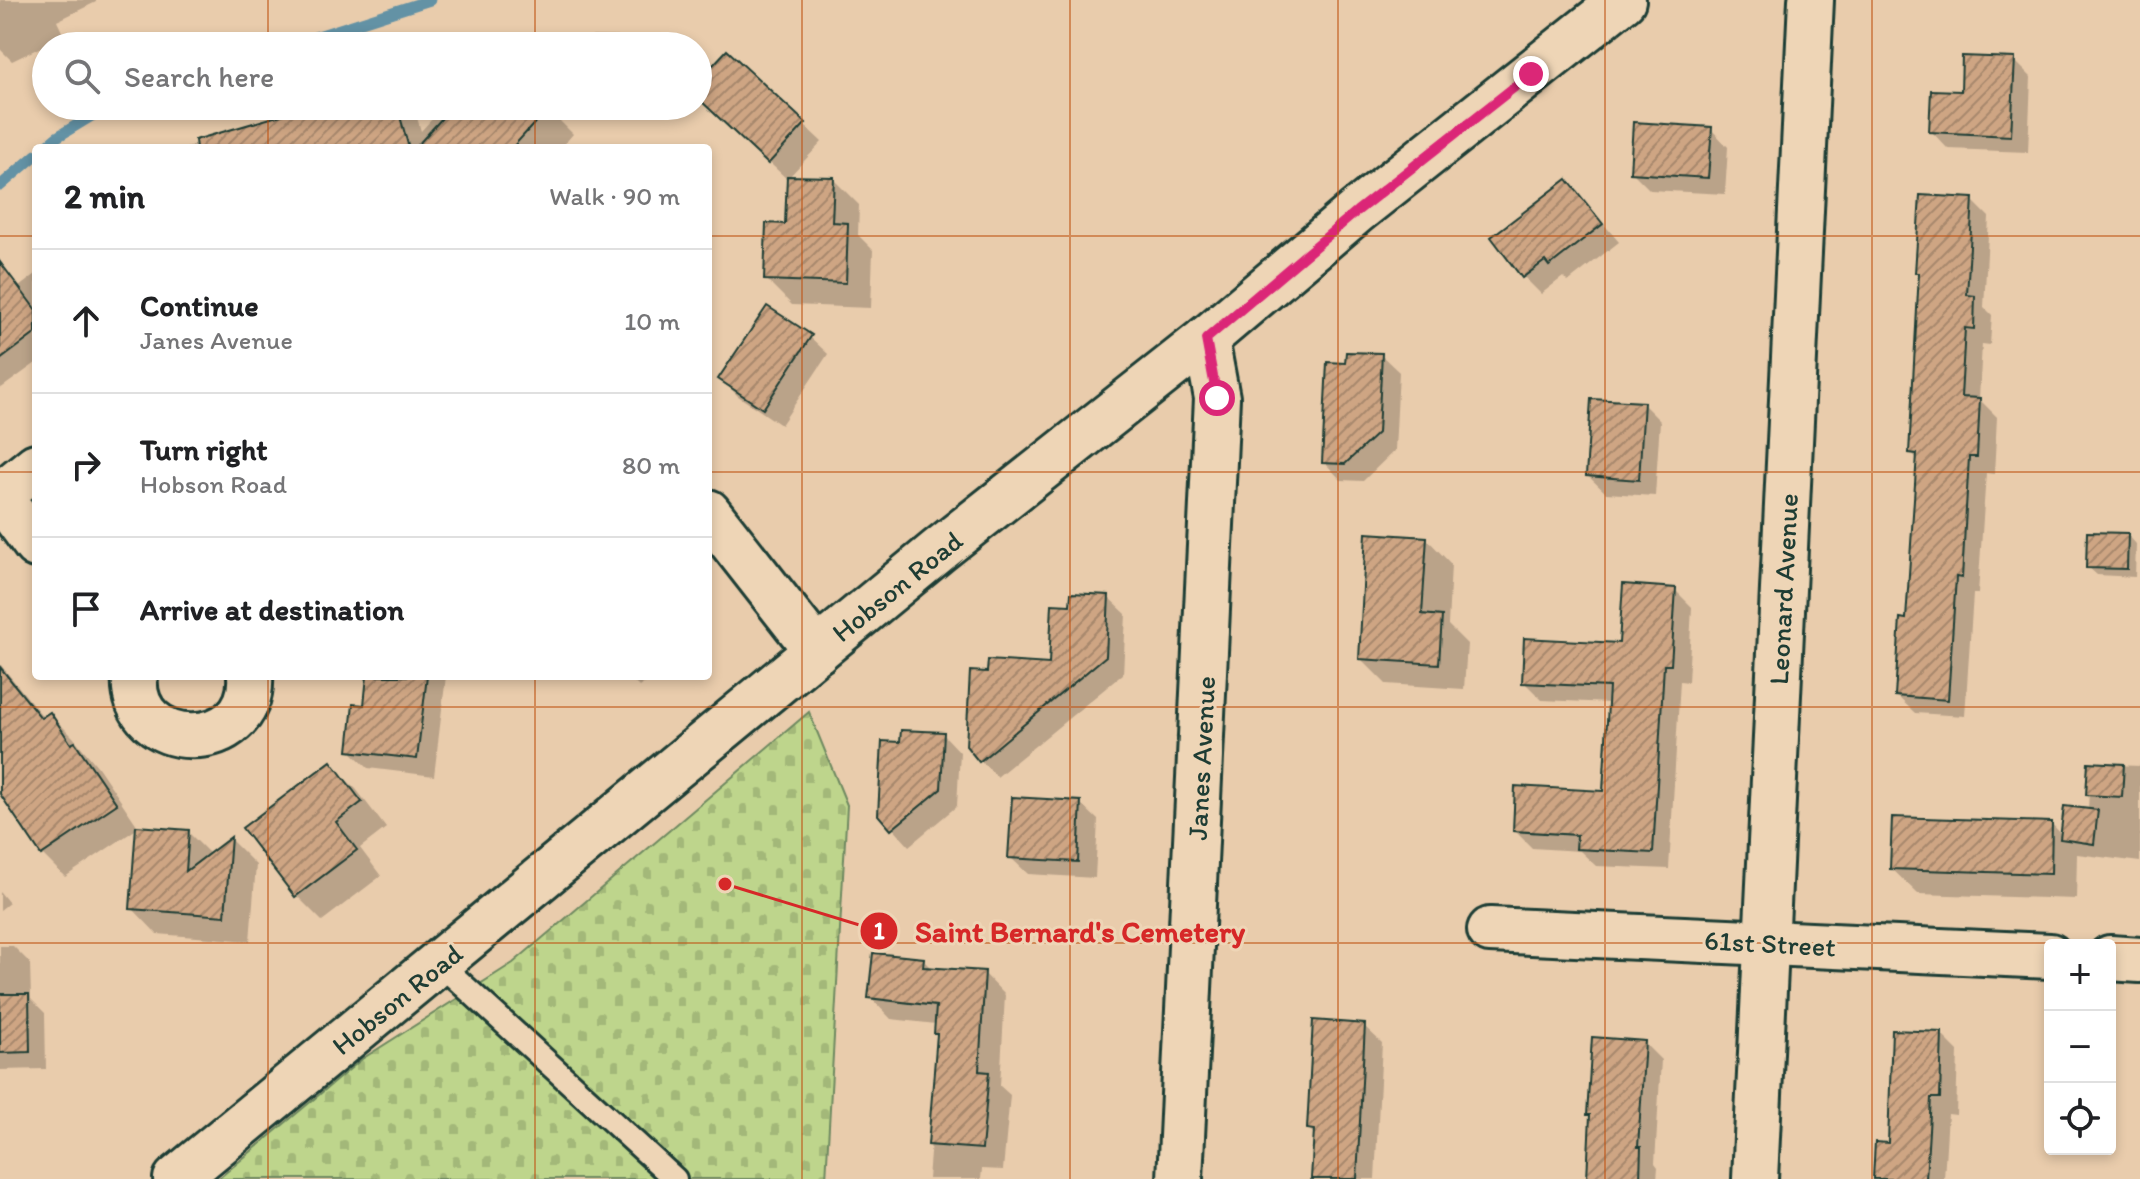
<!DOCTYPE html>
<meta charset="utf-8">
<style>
:root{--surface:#fff;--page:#f2f2f2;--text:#202124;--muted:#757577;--line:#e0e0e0}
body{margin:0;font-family:Itim,sans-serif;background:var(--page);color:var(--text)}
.controls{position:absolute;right:24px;bottom:24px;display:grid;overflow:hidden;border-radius:8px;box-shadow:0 4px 12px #0003}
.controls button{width:72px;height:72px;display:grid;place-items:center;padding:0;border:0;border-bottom:2px solid var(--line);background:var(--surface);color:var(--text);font:40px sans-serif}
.stop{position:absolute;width:24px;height:24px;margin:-18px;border:6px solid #db2777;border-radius:50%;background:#fff}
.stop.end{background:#db2777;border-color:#fff;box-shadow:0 2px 8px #0008}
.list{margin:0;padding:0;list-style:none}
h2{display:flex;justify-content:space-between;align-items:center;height:104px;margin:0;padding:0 32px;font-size:34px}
h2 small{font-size:26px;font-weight:400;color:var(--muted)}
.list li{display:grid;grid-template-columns:52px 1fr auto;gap:24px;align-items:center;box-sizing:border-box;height:144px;padding:0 32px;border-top:2px solid var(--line)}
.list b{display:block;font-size:30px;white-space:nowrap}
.list p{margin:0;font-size:26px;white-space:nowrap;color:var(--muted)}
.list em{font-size:26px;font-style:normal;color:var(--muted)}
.icon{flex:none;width:44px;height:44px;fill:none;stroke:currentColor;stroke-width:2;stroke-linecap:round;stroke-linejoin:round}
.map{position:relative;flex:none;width:2140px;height:1179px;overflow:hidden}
.search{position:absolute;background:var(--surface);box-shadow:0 4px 12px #0003;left:32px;top:32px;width:680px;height:88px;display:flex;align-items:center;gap:20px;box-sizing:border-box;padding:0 28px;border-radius:44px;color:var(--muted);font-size:30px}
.panel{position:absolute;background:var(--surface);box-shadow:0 4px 12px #0003;left:32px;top:144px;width:680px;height:536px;border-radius:8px}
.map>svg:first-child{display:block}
</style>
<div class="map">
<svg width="2140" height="1179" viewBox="0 0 2140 1179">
<defs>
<pattern id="cemetery-stones" width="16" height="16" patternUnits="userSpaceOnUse" patternTransform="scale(2)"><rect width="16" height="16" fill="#bed58c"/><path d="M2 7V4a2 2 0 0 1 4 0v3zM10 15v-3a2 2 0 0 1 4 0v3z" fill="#a3b879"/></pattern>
<pattern id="building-hatch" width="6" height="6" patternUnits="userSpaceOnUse" patternTransform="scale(2)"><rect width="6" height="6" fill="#cea583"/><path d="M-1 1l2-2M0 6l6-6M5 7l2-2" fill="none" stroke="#a7886c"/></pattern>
</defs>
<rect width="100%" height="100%" fill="#e9ccac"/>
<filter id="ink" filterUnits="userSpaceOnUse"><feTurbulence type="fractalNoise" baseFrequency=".0125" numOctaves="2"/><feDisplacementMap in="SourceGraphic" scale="16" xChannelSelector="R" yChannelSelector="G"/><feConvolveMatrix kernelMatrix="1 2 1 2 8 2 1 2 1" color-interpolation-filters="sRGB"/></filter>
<g filter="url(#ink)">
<path fill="url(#cemetery-stones)" stroke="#6e8960" stroke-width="2" d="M 809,712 L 847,805 L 826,1179 L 218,1179 L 362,1059 L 513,963 Z"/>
<g fill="#0003">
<path d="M 0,0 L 96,0 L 96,2 L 57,21 L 64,36 L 12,61 L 0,49 Z"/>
<path d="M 574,36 L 659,37 L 668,46 L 574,46 Z"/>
<path d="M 727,53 L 822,142 L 788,178 L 833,179 L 859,205 L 858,235 L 873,250 L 871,308 L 792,305 L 766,279 L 787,226 L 789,181 L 698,96 L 698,84 Z"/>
<path d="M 2014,60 L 2031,77 L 2028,152 L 1948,149 L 1931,131 Z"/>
<path d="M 319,106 L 410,106 L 415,111 L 421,131 L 444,106 L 545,106 L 573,134 L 561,148 L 186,148 L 247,124 L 250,126 Z"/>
<path d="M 591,106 L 676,106 L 676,107 Z"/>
<path d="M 1711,129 L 1728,147 L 1725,194 L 1650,190 L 1632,172 Z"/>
<path d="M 1567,181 L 1619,242 L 1568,282 L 1563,277 L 1541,294 L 1524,277 L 1494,238 Z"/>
<path d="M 1972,200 L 1989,217 L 1984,307 L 1992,315 L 1990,345 L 1982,344 L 1979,399 L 1997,417 L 1994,474 L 1986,473 L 1978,594 L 1973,594 L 1965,716 L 1915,713 L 1897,696 L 1908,621 L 1918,460 L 1911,452 L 1921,276 L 1917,272 Z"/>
<path d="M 36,274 L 36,363 L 0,389 L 0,286 L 10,278 L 19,287 Z"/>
<path d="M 810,337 L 828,354 L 781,425 L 738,396 L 721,379 Z"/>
<path d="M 1381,355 L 1399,372 L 1395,450 L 1363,481 L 1341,480 L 1324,462 L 1347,365 Z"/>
<path d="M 1643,404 L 1660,421 L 1655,496 L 1606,493 L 1588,476 Z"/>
<path d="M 2128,535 L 2136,544 L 2135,577 L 2097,575 L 2088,567 Z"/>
<path d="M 1426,538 L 1451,564 L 1448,625 L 1467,644 L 1464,689 L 1386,684 L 1361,659 Z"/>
<path d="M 1675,590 L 1692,607 L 1688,682 L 1680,681 L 1669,869 L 1596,866 L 1580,851 L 1532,848 L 1515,831 L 1605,793 L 1610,703 L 1542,700 L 1524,682 L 1621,645 Z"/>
<path d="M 1108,597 L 1126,614 L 1123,674 L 997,777 L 980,760 L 989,674 L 1051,666 L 1071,607 Z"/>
<path d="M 0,664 L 44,718 L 50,714 L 73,737 L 98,767 L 139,828 L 188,832 L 211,855 L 231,840 L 256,865 L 250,941 L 157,934 L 132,908 L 138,828 L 65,877 L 42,854 L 0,791 Z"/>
<path d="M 369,676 L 446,676 L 434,776 L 368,768 L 350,751 L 365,707 Z"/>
<path d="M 628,676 L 654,676 L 639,687 Z"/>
<path d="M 943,734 L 960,752 L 957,806 L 909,846 L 880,814 L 902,744 Z"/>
<path d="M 330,764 L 356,789 L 386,828 L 360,848 L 381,876 L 322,921 L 297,896 L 245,829 Z"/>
<path d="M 2090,764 L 2140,766 L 2140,862 L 2077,854 L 2076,899 L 1918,894 L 1892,869 L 2052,824 L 2062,835 L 2088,811 Z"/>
<path d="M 1080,803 L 1098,820 L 1095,878 L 1028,874 L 1010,857 Z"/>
<path d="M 0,892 L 9,903 L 0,910 Z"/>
<path d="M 0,946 L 13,946 L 30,963 L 31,999 L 45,1013 L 46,1069 L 0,1070 Z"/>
<path d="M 923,960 L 933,970 L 984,973 L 1005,995 L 1000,1086 L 1010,1095 L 1003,1170 L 982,1169 L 981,1179 L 928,1179 L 939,1036 L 936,1033 L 936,1024 L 891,1019 L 870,997 Z"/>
<path d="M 1364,1026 L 1382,1043 L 1375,1179 L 1379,1179 L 1313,1179 L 1315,1135 L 1309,1129 Z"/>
<path d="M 1941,1034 L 1958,1051 L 1956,1115 L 1948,1114 L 1944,1179 L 1875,1179 Z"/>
<path d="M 1644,1043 L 1661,1060 L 1655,1163 L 1658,1167 L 1657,1179 L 1588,1179 Z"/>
</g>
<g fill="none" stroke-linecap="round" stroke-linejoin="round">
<g stroke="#6492a5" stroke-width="11">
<path d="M 287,46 L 430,0"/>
<path d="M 44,148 L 57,137 L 108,106"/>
<path d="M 0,186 L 36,155"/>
</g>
</g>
<g fill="url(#building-hatch)" stroke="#1f3d34" stroke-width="2">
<path d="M 727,50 L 806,123 L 768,164 L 698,98 L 698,81 Z"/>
<path d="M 1962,56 L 2015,58 L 2011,136 L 1929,132 L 1931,90 L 1961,91 Z"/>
<path d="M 312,106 L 397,106 L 409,148 L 196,148 L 195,140 Z"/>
<path d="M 453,106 L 550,106 L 512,148 L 415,148 Z"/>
<path d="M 1633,122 L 1712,127 L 1708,178 L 1630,173 Z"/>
<path d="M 787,176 L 834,177 L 832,222 L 848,223 L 846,283 L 764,280 L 766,223 L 785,224 Z"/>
<path d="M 1567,179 L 1603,224 L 1549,266 L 1545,261 L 1522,278 L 1491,237 Z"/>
<path d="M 1920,195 L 1973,198 L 1967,295 L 1975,296 L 1974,329 L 1965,328 L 1961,397 L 1980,398 L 1977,457 L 1969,457 L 1962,578 L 1956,577 L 1948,700 L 1895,696 L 1900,618 L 1906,619 L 1917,454 L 1909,453 L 1919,273 L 1915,273 Z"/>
<path d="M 0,262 L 36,310 L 36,333 L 0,360 Z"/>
<path d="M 767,306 L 812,335 L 763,409 L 718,379 Z"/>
<path d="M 1346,352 L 1382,353 L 1378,433 L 1345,464 L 1322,463 L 1327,362 L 1345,363 Z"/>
<path d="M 1591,399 L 1644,402 L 1639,480 L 1586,476 Z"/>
<path d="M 2087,532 L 2128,533 L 2127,569 L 2086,568 Z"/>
<path d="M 1366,533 L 1427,537 L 1422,614 L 1442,616 L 1439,664 L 1359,659 Z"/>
<path d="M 1623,584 L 1676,588 L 1671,665 L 1664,665 L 1653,853 L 1576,849 L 1577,835 L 1513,831 L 1515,786 L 1603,791 L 1609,687 L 1522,683 L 1524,638 L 1619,643 Z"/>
<path d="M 1071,593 L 1109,595 L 1106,656 L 979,762 L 966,746 L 970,671 L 987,672 L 988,660 L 1049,664 L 1052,604 L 1070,605 Z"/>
<path d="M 0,667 L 41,718 L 50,712 L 71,744 L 75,742 L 117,804 L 41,855 L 0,794 Z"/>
<path d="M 367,676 L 427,676 L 417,759 L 348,751 L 353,704 L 364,705 Z"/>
<path d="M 901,730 L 944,732 L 941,789 L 891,830 L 878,815 L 882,741 L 900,742 Z"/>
<path d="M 331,761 L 362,802 L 336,822 L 357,850 L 295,897 L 242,828 Z"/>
<path d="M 2088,762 L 2124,764 L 2122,797 L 2086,795 Z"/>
<path d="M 1012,797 L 1081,801 L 1078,862 L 1008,858 Z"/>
<path d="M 2064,806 L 2098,810 L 2094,844 L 2060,839 Z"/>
<path d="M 1892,817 L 2052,822 L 2051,874 L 1890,869 Z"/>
<path d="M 136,826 L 189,830 L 186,871 L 231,837 L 225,916 L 130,909 Z"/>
<path d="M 873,953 L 924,958 L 923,967 L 985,971 L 979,1071 L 989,1072 L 982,1149 L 928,1145 L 937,1034 L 934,1034 L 936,1006 L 868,998 Z"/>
<path d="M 0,994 L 29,994 L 30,1052 L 0,1053 Z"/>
<path d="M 1313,1020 L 1365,1024 L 1357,1179 L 1311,1179 L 1314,1130 L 1307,1129 Z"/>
<path d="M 1892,1030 L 1942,1032 L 1940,1098 L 1931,1098 L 1926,1179 L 1873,1179 L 1875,1142 L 1888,1143 Z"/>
<path d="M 1592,1037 L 1645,1041 L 1638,1147 L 1641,1147 L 1640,1179 L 1587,1179 L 1590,1115 L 1587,1115 Z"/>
</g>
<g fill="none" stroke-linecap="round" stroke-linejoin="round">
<g stroke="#1f3d34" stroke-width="28">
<path id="lane" d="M 440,964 L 675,1179"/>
</g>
<g stroke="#1f3d34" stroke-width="50">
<g id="street">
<path d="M 0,495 L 36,466"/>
<path d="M 0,496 L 36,545"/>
<path d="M 708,512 L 817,651"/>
<path d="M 135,676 C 128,754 255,756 250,676"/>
<path d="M 1490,930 L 2050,956"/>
<path d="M 2110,958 L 2140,960"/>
<path d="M 176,1179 L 939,550 L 1206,339 L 1357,211 L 1623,0"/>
<path d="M 1180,1179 L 1217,398 L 1206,339"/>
<path d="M 1755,1179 L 1811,0"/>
</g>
</g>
<use href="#lane" stroke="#eed5b6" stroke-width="22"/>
<use href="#street" stroke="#eed5b6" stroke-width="44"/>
</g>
</g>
<g fill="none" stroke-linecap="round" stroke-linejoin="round" filter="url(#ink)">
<path stroke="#db2777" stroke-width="10" d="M 1217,398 L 1206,339 L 1357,211 L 1531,74"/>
</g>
<path fill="none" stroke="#c05314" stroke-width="2" stroke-opacity="0.55" d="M 268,0 L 268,46M 535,0 L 535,46M 802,0 L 802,1179M 1070,0 L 1070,1179M 1338,0 L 1338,1179M 1605,0 L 1605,1179M 1872,0 L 1872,1179M 268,106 L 268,148M 535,106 L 535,148M 0,236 L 36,236M 708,236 L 2140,236M 0,472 L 36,472M 708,472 L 2140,472M 268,676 L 268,1179M 535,676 L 535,1179M 0,707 L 2140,707M 0,943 L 2140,943"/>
<g text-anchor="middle" stroke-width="6" stroke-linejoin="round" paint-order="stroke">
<g font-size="28" fill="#1f3d34" stroke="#eed5b6">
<text transform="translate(897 586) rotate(-39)" y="10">Hobson Road</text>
<text transform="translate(1783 589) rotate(-87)" y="10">Leonard Avenue</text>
<text transform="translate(1201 758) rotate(-87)" y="10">Janes Avenue</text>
<text transform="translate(1770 943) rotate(3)" y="10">61st Street</text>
<text transform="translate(397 999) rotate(-39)" y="10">Hobson Road</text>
</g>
</g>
<path fill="none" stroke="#d62828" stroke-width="3" d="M725 884L879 931"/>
<g fill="#d62828" stroke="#eed5b6" stroke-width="3">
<circle cx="725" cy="884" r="8"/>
<circle cx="879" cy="931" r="20"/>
</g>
<g font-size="24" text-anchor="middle" font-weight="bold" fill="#fff">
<text x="879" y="939">1</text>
</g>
<g font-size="30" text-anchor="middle" font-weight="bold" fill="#d62828" stroke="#eed5b6" stroke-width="6" stroke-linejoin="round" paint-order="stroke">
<text x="1080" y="942">Saint Bernard's Cemetery</text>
</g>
</svg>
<div class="controls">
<button>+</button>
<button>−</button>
<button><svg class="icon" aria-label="locate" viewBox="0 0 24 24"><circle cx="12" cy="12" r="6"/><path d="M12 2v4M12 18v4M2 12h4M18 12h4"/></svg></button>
</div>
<div class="stop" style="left:1217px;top:398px"></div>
<div class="stop end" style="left:1531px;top:74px"></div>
<div class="search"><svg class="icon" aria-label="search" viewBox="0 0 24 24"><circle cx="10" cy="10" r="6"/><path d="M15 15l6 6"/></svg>Search here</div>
<section class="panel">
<h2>2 min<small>Walk · 90 m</small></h2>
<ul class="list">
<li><svg class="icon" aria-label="ahead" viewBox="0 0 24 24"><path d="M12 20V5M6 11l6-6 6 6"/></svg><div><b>Continue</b><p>Janes Avenue</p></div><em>10 m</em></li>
<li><svg class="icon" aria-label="right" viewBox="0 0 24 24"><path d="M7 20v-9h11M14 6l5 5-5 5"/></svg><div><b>Turn right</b><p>Hobson Road</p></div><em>80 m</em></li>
<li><svg class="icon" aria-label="arrive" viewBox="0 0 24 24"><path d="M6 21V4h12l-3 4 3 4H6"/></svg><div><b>Arrive at destination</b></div></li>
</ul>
</section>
</div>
